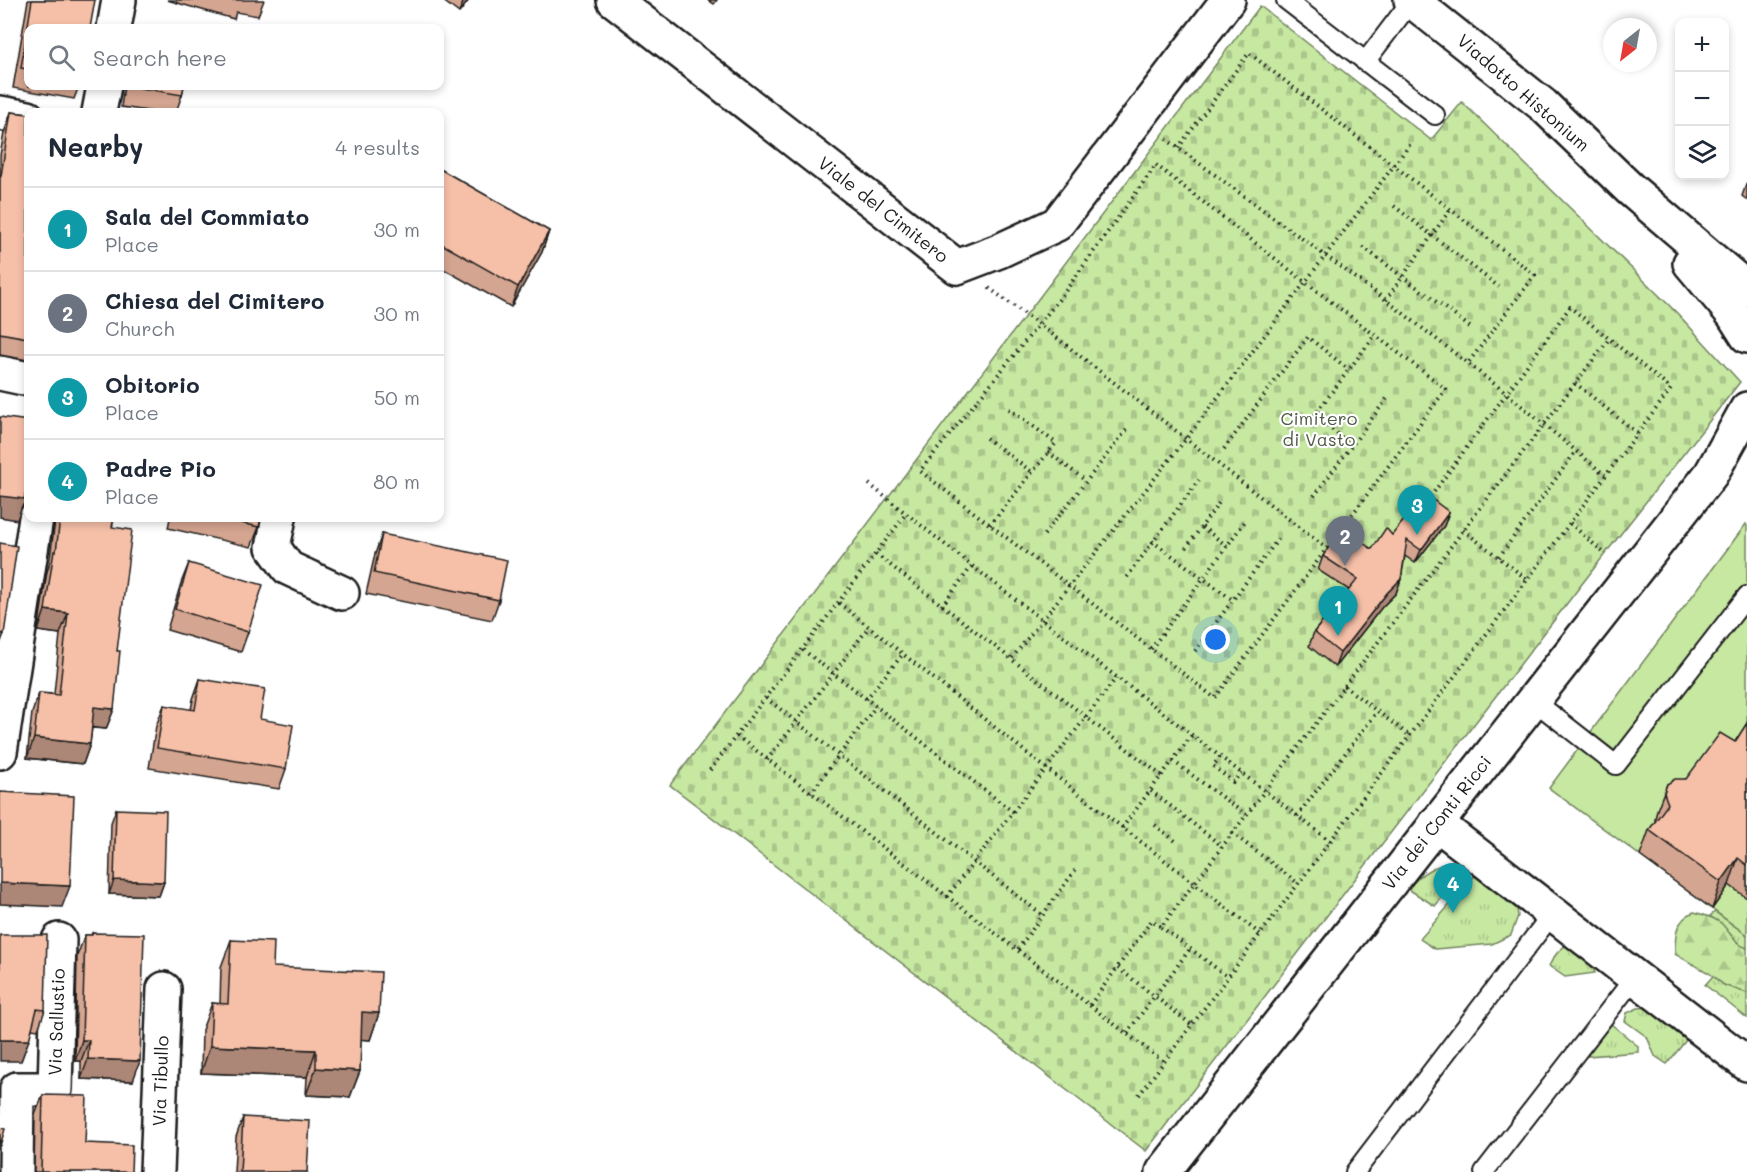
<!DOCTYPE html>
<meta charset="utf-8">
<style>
:root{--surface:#fff;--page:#f6f6f7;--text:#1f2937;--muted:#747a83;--line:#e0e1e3;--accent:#1c1c1c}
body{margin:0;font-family:Mali,sans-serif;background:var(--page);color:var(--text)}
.controls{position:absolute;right:18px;top:18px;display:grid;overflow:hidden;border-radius:12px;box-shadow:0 3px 9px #0003}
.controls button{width:54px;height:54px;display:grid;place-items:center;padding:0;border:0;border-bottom:2px solid var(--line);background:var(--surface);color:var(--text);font:30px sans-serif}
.compass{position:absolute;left:1603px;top:18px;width:54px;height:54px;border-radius:50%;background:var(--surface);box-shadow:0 3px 9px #0003;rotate:211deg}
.you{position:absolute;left:1216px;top:640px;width:21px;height:21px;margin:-15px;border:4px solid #fff;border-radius:50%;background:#1a73e8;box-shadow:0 0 0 9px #1a73e833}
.badge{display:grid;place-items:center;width:39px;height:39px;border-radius:50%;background:var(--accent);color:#fff;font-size:20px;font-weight:700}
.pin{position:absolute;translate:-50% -50px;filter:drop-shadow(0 2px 3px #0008)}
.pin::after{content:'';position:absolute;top:32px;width:21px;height:18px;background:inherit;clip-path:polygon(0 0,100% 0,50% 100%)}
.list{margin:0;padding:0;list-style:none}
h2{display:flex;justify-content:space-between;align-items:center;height:78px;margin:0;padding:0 24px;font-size:26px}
h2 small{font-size:20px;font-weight:400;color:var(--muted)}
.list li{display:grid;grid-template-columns:39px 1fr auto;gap:18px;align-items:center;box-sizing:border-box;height:84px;padding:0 24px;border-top:2px solid var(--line)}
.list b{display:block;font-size:22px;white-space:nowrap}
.list p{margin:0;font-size:20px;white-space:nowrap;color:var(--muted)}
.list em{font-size:20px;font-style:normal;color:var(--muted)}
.icon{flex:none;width:33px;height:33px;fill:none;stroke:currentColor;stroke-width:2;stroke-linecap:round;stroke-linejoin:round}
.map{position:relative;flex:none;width:1747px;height:1172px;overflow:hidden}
.search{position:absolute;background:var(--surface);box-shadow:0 3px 9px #0003;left:24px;top:24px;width:420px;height:66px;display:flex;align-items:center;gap:15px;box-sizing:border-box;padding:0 21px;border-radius:12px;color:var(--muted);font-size:22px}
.panel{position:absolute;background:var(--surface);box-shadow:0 3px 9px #0003;left:24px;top:108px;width:420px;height:414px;border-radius:12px}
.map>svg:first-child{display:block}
</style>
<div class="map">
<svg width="1747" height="1172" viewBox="0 0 1747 1172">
<defs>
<pattern id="grass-tufts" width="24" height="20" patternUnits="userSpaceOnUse" patternTransform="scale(1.5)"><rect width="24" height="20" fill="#c6e8a1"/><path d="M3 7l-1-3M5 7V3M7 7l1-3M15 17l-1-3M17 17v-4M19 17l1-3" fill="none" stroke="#aac68a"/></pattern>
<pattern id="forest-firs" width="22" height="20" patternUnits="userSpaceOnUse" patternTransform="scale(1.5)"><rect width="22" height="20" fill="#c6e8a1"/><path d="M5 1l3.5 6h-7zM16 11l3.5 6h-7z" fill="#aac68a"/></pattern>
<pattern id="cemetery-stones" width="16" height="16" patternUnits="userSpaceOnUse" patternTransform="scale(1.5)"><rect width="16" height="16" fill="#c6e8a1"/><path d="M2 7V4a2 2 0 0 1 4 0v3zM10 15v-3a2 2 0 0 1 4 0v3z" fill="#aac68a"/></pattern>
</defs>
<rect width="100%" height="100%" fill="#fff"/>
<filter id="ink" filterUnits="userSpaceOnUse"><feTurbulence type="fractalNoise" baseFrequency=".0167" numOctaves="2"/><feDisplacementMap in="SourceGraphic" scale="12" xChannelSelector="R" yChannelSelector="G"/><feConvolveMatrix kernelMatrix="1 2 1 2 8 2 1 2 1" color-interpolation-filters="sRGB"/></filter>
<g filter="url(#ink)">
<g fill="url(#grass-tufts)" stroke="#71825e" stroke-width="1.5">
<path d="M 1458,862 L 1470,865 L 1435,906 L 1408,889 C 1422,871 1436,864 1458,862 Z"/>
<path d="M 1478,872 L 1516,902 L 1518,916 L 1511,935 L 1492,944 L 1435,949 L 1420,939 Z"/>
<path d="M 1715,912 L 1747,935 L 1747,948 L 1741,946 L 1721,924 L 1710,916 Z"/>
<path d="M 1570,943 L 1588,957 L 1595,973 L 1565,977 L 1549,966 C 1554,955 1560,948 1570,943 Z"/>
<path d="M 1713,976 L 1724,985 L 1747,993 L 1747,1018 L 1705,985 Z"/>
<path d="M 1652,1007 L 1687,1039 L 1667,1064 L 1655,1056 L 1647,1037 L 1625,1021 L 1627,1013 L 1638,1008 Z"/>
<path d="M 1611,1024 L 1638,1046 L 1638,1052 L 1587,1056 Z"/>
</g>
<path fill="url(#forest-firs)" stroke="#71825e" stroke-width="1.5" d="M 1694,912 C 1704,915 1714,917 1722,924 C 1730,932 1735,945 1747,948 L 1747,993 L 1724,985 L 1709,973 L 1675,954 C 1675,936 1675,920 1694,912 Z"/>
<path fill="url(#cemetery-stones)" stroke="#71825e" stroke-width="1.5" d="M 1260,6 L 1431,140 L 1462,102 L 1677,313 L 1740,382 L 1605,554 L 1146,1151 L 670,785 Z"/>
<path fill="#c6e8a1" stroke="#71825e" stroke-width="1.5" d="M 1746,524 L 1747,526 L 1747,935 L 1549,788 Z"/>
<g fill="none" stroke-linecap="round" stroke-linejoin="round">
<g stroke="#1c1c1c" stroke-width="22">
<g id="service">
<path d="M 1286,0 L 1435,115"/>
<path d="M 1365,62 L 1412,0"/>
<path d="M 1533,700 L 1616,765 L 1747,596"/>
<path d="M 1355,1172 L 1552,914"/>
<path d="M 1484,1172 L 1635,977"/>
</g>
</g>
<g stroke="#1c1c1c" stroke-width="38">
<g id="minor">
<path d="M 614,0 L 957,267 L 999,251 L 1057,224 L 1228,0"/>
<path d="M 114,28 L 119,0"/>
<path d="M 99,112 L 104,86"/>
<path d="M 0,113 L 28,118"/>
<path d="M 0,373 L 28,379"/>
<path d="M 279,518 L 273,547 L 288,568 L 342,593"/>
<path d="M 0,752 L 36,518"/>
<path d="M 1436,823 L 1747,1064"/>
<path d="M 16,1172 L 17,1089 L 55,1089 L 59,940"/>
<path d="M 157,1172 L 164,989"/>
<path d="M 1163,1172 L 1711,474 L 1747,409"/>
</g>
</g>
<g stroke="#1c1c1c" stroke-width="38">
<g id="secondary">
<path d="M 1411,0 L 1543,105 L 1630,189 L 1747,289"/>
<path d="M 1690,263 L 1733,314 L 1747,336"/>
</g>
</g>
<g stroke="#1c1c1c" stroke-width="4" stroke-dasharray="1.5 4.5" stroke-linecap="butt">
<path d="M 1166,139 L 1386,300 L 1506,393 L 1605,475"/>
<path d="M 1178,148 L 1249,53 L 1535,275 L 1468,363"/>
<path d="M 1156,165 L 1305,282 L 1446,389 L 1215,698 L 920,471 L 1061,297 Z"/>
<path d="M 1394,206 L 1499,287"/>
<path d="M 1363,247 L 1470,327"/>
<path d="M 989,288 L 1039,324 L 1326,548"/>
<path d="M 1386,300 L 1450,210"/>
<path d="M 1575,383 L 1638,434"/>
<path d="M 986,438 L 1032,472"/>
<path d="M 1352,445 L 1314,416 L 1375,335"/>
<path d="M 1224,449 L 1308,337 L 1349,370"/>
<path d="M 1048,452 L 1086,481"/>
<path d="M 869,484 L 972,566 L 1330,841"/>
<path d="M 1314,496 L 1388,397"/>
<path d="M 1570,523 L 1605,554"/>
<path d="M 990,525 L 1056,443 L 1005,406"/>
<path d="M 1202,527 L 1227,546"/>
<path d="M 1463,530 L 1528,580"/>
<path d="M 1044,535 L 1129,427"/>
<path d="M 1152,541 L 1233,600"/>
<path d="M 1186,548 L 1221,500"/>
<path d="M 876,554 L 1162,776"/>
<path d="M 1499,557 L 1576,451"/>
<path d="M 1127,577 L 1199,480"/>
<path d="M 839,603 L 1047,769 L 1260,934"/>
<path d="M 942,606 L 972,566"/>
<path d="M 1151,649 L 1246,520"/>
<path d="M 803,650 L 1013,812"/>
<path d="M 1195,651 L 1278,539"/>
<path d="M 1012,658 L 1186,439 L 1411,143"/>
<path d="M 1344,686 L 1410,736"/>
<path d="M 766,698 L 1042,915"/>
<path d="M 866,699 L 903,654"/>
<path d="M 737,736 L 1164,1062"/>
<path d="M 1220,757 L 1213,766 L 1233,782 L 1241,773"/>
<path d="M 767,760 L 869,627"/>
<path d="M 1173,761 L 1246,815"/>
<path d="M 710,770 L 906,514"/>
<path d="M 1151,791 L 1222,846"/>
<path d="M 811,793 L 876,706"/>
<path d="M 1297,816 L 1377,712"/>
<path d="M 1155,825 L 1178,843"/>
<path d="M 1122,828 L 1192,735"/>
<path d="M 1232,833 L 1299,884"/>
<path d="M 947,897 L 1117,677"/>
<path d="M 1161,927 L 1228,977"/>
<path d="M 1018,949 L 1076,869"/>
<path d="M 1118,968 L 1192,1025"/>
<path d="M 1090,1005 L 1152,920 L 1161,927 L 1609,339"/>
<path d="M 1127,1033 L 1190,949"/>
<path d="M 1139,1095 L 1671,389 L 1570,307 L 1428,500"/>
</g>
<use href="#service" stroke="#fff" stroke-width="18"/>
<use href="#minor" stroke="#fff" stroke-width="33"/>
<use href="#secondary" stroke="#fff" stroke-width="33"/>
</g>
<g fill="#d4a590" stroke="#1c1c1c" stroke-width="1.5">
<path d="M 28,0 L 95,0 L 28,28 L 28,86 L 79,86 L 74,99 L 13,88 Z"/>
<path d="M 167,0 L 264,0 L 258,16 L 236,12 L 234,19 Z"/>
<path d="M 442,0 L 469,0 L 459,13 Z"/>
<path d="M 708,0 L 717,0 L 714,4 Z"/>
<path d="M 124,86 L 184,86 L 182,95 L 176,112 L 155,112 L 121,107 Z"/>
<path d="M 11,112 L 28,114 L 28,360 L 0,355 L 0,155 L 4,133 Z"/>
<path d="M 440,169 L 549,231 L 542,252 L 511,307 L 440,267 Z"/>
<path d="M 1747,182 L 1747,200 L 1742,196 Z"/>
<path d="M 1449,512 L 1444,526 L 1415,563 L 1405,556 L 1401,579 L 1396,593 L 1382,607 L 1335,667 L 1309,646 L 1314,632 L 1349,590 L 1318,570 L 1323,556 L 1372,549 L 1392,535 Z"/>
<path d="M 54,518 L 114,518 L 112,527 L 117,651 L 114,709 L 106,729 L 92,728 L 90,744 L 83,764 L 27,758 L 32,713 L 39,693 L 54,694 L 60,634 L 38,631 L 47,572 L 49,565 L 55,521 Z"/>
<path d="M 170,518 L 261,518 L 259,527 L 251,547 L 168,528 Z"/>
<path d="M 382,534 L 499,600 L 492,620 L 366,594 L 375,554 Z"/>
<path d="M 189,563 L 248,632 L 241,652 L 167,630 L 181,583 Z"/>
<path d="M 200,679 L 260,719 L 286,769 L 279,789 L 149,768 L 156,726 L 164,705 L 191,710 L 193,699 Z"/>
<path d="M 1747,723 L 1747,898 L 1729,885 L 1712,909 L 1640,856 L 1649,830 L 1655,822 L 1655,819 L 1657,810 L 1667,784 L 1686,779 L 1735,742 Z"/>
<path d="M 116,809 L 164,882 L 159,896 L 109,894 L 111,823 Z"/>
<path d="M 92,933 L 133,1081 L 81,1079 L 81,1061 L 75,1061 L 77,956 L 85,935 L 91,935 Z"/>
<path d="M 0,935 L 45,1010 L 38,1030 L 32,1029 L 21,1061 Z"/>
<path d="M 231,940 L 273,967 L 379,1013 L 370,1040 L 361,1039 L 360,1071 L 350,1097 L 306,1095 L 307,1077 L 201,1073 L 202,1030 L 212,1003 L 220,1004 L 221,967 Z"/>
<path d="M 43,1095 L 85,1143 L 131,1172 L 34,1172 L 35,1115 Z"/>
<path d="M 243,1117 L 307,1172 L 234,1172 L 236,1137 Z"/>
</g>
<g fill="#ac8676" stroke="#1c1c1c" stroke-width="1.5">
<path d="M 464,0 L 469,0 L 459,13 Z"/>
<path d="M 549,231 L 542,252 L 511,307 L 518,287 Z"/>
<path d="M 28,487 L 28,501 L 22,506 L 17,520 L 0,517 L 0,496 Z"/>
<path d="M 1449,512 L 1444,526 L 1415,563 L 1421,550 Z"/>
<path d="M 1401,579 L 1396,593 L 1382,607 L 1335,667 L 1340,653 L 1387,593 Z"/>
<path d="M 45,610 L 68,613 L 60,634 L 38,631 Z"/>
<path d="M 0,633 L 4,634 L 0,644 Z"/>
<path d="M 94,707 L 114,709 L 106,729 L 87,727 Z"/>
<path d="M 34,738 L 90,744 L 83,764 L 27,758 Z"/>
<path d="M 1738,858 L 1729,885 L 1712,909 L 1721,882 Z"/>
<path d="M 114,880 L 164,882 L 159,896 L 109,894 Z"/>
<path d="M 0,883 L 70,886 L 62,907 L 0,904 Z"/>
<path d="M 362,1012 L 379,1013 L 370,1040 L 353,1039 Z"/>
<path d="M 0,1040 L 29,1040 L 21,1061 L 0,1061 Z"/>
<path d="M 82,1040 L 89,1040 L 81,1061 L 75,1061 Z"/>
<path d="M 210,1046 L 316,1050 L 307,1077 L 201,1073 Z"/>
<path d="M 88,1059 L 140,1061 L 133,1081 L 81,1079 Z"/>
<path d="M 316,1068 L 360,1071 L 350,1097 L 306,1095 Z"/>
</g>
<g fill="#f6c0a8" stroke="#1c1c1c" stroke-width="1.5">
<path d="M 32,0 L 95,0 L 90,28 L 28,28 L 28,69 L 21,68 Z"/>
<path d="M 128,86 L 184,86 L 182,95 Z"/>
<path d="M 11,112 L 28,114 L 28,338 L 0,333 L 0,175 L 1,176 Z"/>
<path d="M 440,169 L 549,231 L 518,287 L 440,243 Z"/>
<path d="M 0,417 L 28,421 L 28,487 L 24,499 L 0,496 Z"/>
<path d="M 1425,494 L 1449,512 L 1421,550 L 1407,540 L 1401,579 L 1387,593 L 1340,653 L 1314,632 L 1358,579 L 1323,556 L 1341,528 L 1372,549 L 1386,528 L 1392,535 Z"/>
<path d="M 60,518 L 114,518 L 112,527 L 132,530 L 117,651 L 120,651 L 114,709 L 94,707 L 90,744 L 34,738 L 39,693 L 59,695 L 68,613 L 45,610 L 54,551 L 56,552 Z"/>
<path d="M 220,518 L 261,518 L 259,527 Z"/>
<path d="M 382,534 L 507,560 L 499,600 L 374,573 Z"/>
<path d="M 0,543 L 17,546 L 4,634 L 0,633 Z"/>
<path d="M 189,563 L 263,585 L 248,632 L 175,609 Z"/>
<path d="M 200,679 L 265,689 L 260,719 L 293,725 L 286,769 L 157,748 L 164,705 L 195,710 Z"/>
<path d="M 1747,723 L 1747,865 L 1738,858 L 1721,882 L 1649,830 L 1668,804 L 1664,793 L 1667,784 L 1675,779 L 1686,779 L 1720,733 L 1735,742 Z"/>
<path d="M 0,792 L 74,796 L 70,886 L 0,883 Z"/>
<path d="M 116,809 L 166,811 L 164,882 L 114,880 Z"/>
<path d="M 92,933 L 144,934 L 140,1061 L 88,1059 L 89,1040 L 82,1040 L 85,935 L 92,935 Z"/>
<path d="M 0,935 L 47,935 L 45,1010 L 37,1009 L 29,1040 L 0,1040 Z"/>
<path d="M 231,940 L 274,942 L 273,967 L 381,972 L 379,1013 L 362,1012 L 360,1071 L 316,1068 L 316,1050 L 210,1046 L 212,1003 L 228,1004 Z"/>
<path d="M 43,1095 L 87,1096 L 85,1143 L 132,1145 L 131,1172 L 41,1172 Z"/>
<path d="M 243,1117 L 310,1121 L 307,1172 L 240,1172 Z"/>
<path d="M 0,1128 L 5,1129 L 0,1146 Z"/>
</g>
</g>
<g text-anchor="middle" stroke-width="4.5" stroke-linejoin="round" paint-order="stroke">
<g font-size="18" fill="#1c1c1c" stroke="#fff">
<text transform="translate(1523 93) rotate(41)" y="6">Viadotto Histonium</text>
<text transform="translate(883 210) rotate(38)" y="6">Viale del Cimitero</text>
<text transform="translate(1437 823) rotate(-52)" y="6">Via dei Conti Ricci</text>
<text transform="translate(57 1022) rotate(-88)" y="6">Via Sallustio</text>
<text transform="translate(161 1081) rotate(-88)" y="6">Via Tibullo</text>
</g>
<g font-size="18" fill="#4f5944" stroke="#fff">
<text x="1319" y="425">Cimitero<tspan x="1319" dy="21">di Vasto</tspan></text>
</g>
</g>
</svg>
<div class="controls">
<button>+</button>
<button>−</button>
<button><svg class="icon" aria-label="layers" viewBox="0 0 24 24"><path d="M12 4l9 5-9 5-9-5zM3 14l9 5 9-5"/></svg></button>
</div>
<svg class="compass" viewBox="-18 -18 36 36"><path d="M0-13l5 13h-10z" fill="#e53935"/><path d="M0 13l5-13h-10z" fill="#747a83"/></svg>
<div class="you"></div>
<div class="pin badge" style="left:1338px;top:636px;background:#0f9aa8">1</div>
<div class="pin badge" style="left:1345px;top:566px;background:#6b7280">2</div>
<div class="pin badge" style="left:1417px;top:535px;background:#0f9aa8">3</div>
<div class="pin badge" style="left:1453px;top:913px;background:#0f9aa8">4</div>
<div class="search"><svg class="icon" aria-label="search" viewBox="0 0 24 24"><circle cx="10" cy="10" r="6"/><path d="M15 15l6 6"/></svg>Search here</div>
<section class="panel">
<h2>Nearby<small>4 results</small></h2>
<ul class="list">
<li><span class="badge" style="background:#0f9aa8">1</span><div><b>Sala del Commiato</b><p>Place</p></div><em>30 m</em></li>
<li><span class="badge" style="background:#6b7280">2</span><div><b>Chiesa del Cimitero</b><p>Church</p></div><em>30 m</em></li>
<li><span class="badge" style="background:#0f9aa8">3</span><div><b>Obitorio</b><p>Place</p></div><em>50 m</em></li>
<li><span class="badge" style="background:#0f9aa8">4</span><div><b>Padre Pio</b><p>Place</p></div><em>80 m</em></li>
</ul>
</section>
</div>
